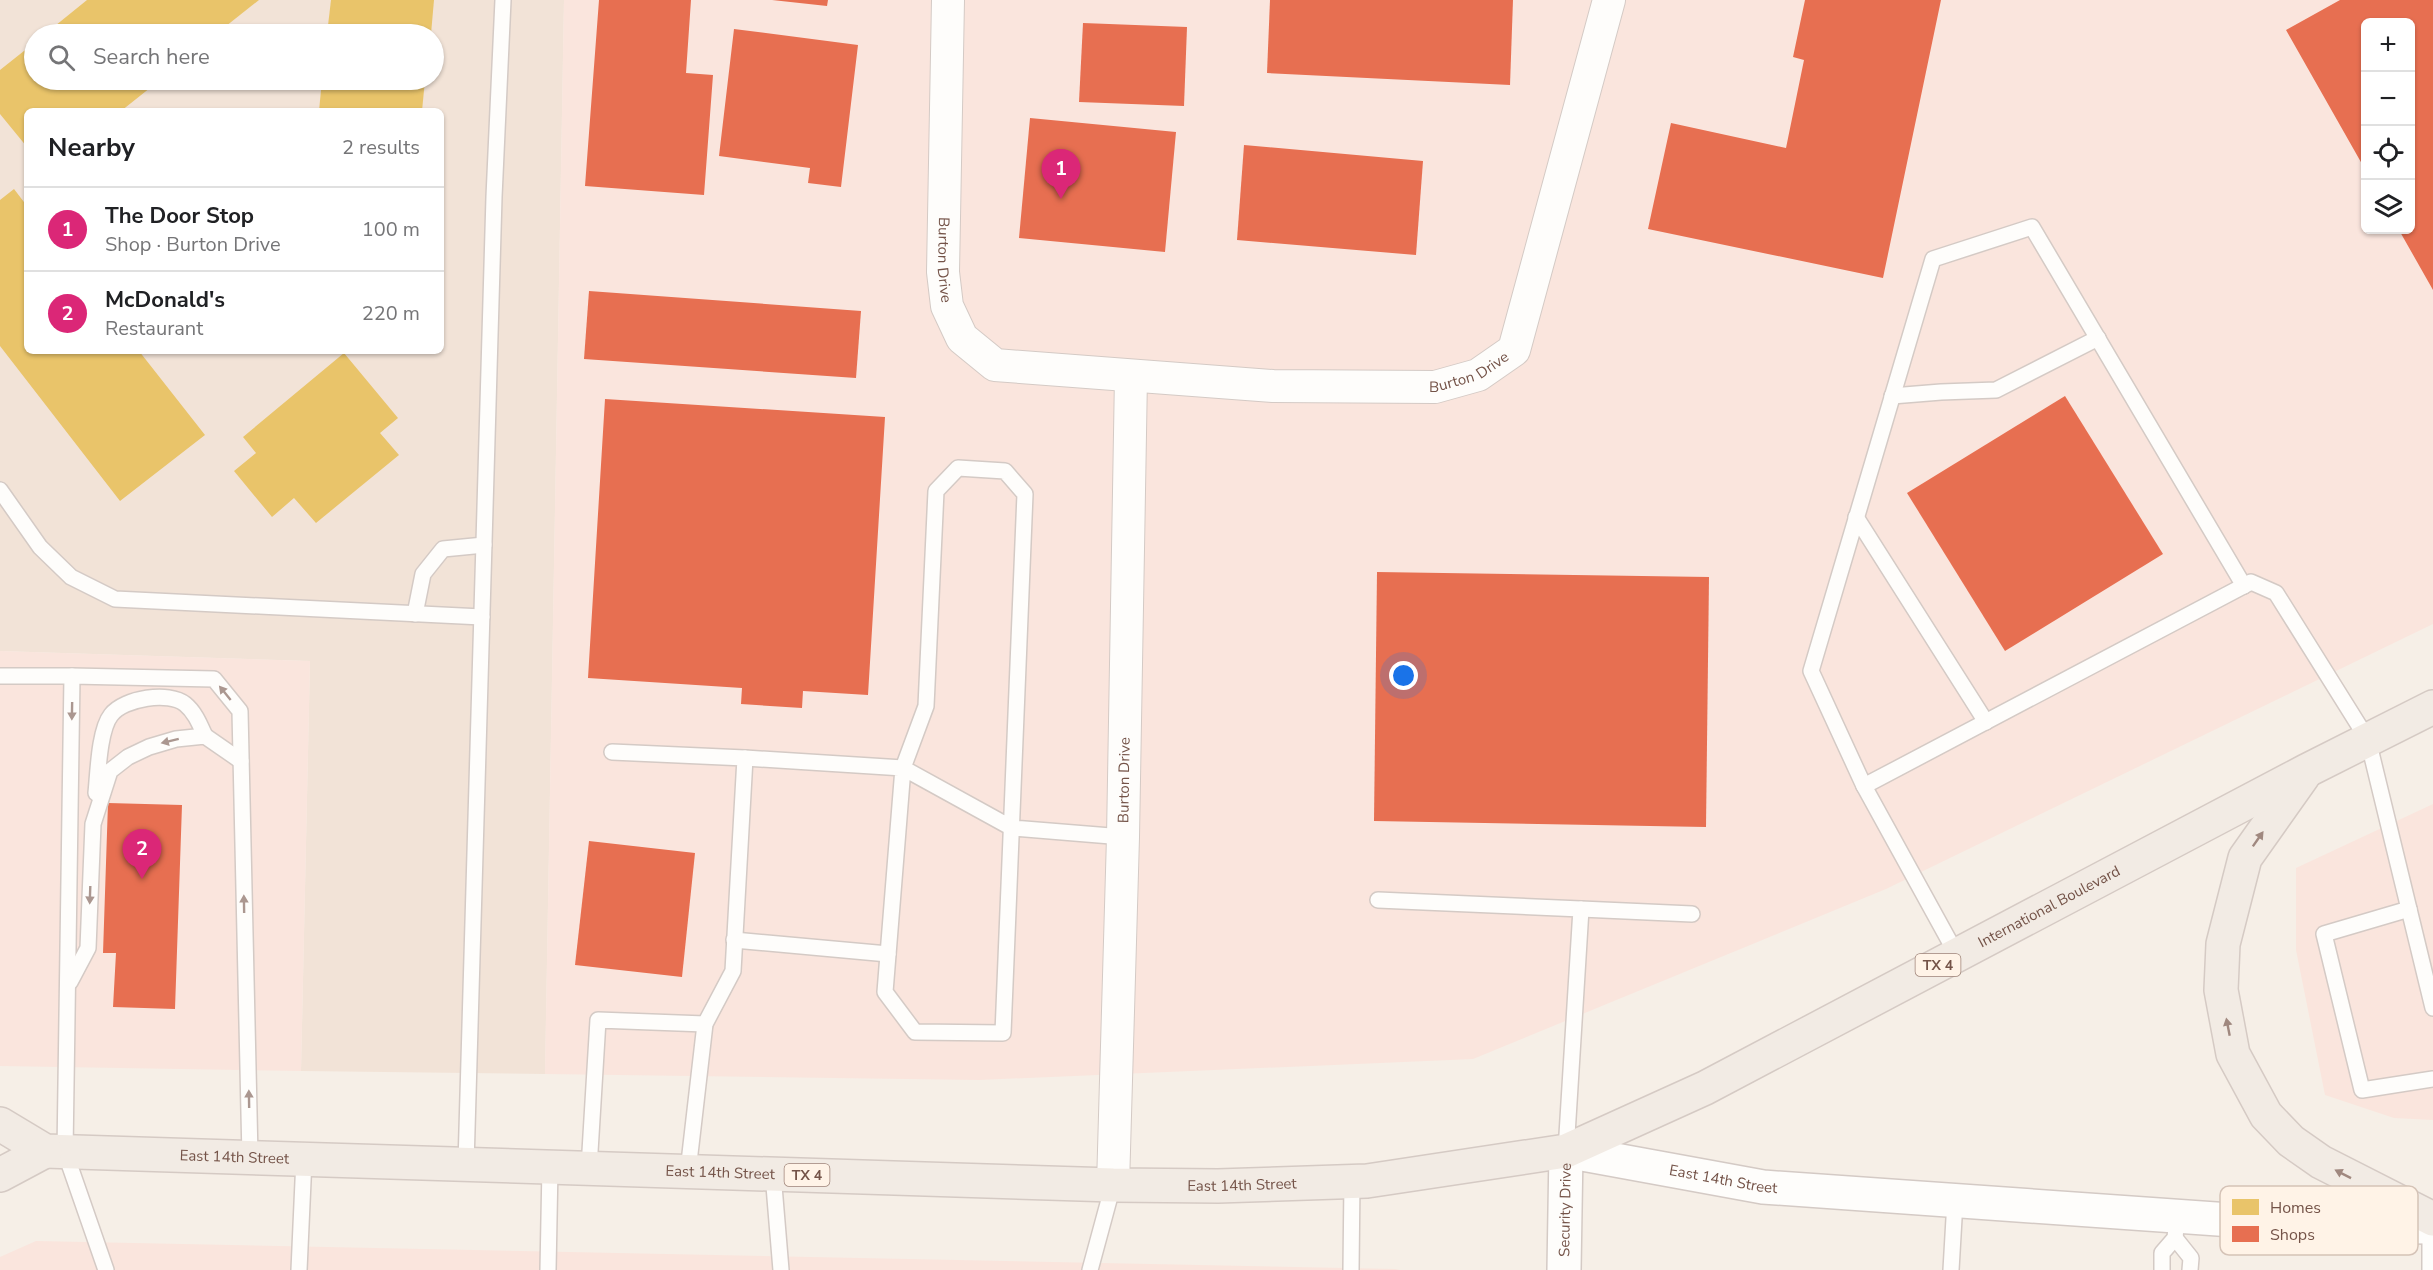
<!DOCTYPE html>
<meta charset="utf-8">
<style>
:root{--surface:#fff;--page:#f2f2f2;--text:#202124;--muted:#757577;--line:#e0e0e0;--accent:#db2777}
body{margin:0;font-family:"Nunito Sans",sans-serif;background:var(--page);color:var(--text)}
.controls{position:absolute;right:18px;top:18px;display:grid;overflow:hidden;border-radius:9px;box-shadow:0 2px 4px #0004}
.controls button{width:54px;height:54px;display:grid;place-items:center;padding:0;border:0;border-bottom:2px solid var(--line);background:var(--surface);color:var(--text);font:30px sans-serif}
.you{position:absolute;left:1404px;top:676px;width:21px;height:21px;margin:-15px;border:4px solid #fff;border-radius:50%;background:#1a73e8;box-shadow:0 0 0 9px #1a73e833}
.badge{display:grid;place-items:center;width:39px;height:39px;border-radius:50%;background:var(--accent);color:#fff;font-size:20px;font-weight:700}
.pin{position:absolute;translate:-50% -50px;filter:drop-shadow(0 2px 3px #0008)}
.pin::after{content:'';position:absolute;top:32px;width:21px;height:18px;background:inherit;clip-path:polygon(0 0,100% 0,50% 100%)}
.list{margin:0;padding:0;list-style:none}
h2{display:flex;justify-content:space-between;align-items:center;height:78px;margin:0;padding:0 24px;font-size:26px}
h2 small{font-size:20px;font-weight:400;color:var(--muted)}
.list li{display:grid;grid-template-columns:39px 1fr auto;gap:18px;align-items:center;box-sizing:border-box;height:84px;padding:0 24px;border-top:2px solid var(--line)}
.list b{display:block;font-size:22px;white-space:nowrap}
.list p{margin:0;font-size:20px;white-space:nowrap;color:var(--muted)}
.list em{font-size:20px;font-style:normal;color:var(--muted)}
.icon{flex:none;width:33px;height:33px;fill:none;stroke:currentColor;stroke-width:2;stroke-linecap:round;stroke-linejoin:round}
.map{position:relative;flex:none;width:2433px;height:1270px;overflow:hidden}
.search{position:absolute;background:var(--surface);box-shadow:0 2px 4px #0004;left:24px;top:24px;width:420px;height:66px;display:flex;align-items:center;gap:15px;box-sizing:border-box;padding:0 21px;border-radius:33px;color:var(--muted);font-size:22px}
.panel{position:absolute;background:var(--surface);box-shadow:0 2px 4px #0004;left:24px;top:108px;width:420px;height:246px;border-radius:9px}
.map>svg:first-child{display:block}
</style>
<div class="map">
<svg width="2433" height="1270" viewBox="0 0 2433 1270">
<rect width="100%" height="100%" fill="#f6efe7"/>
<path fill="#f2e3d7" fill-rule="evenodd" d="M 0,0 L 564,0 L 545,1074 L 301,1071 L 310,661 L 0,651 ZM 34,34 L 434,34 L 434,80 L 34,80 ZM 27,111 L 441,111 L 441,351 L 27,351 Z"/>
<g fill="#fae5dd" fill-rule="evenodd">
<path d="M 564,0 L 2433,0 L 2433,624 L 1886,889 L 1473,1059 L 979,1080 L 545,1074 ZM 2366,22 L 2410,22 L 2410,230 L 2366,230 Z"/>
<path d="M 0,651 L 310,661 L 301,1071 L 0,1066 Z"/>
<path d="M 2433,804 L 2433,1120 L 2394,1118 L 2325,1095 L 2296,950 L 2296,868 Z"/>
<path d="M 36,1241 L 1395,1269 L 1400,1270 L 0,1270 L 0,1257 Z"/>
</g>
<g fill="#e9c46a">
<path d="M 87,0 L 259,0 L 216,34 L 45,34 Z"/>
<path d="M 331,0 L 434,0 L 431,34 L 327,34 Z"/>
<path d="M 34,43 L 34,80 L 160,80 L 121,111 L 27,111 L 27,147 L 0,114 L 0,70 Z"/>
<path d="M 322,80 L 425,80 L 422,111 L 319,111 Z"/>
<path d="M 14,189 L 27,206 L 27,351 L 139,351 L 205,435 L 120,501 L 0,346 L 0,200 Z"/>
<path d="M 344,353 L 398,418 L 380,433 L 399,455 L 316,523 L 294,498 L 272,517 L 234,471 L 256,453 L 243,437 Z"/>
</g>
<g fill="#e76f51">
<path d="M 599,0 L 691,0 L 686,73 L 713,75 L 704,195 L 585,186 Z"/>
<path d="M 772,0 L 828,0 L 827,6 Z"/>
<path d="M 1270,0 L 1513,0 L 1510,85 L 1267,73 Z"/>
<path d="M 1805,0 L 1941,0 L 1883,278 L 1648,229 L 1671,123 L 1786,148 L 1804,60 L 1793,57 Z"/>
<path d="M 2340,0 L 2433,0 L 2433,290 L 2399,230 L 2410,230 L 2410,22 L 2366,22 L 2366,171 L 2286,30 Z"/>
<path d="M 1083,23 L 1187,27 L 1184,106 L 1079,102 Z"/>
<path d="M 734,29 L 858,45 L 841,187 L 808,183 L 810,168 L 719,156 Z"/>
<path d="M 1030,118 L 1176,132 L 1165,252 L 1019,238 Z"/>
<path d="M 1244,145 L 1423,161 L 1416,255 L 1237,240 Z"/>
<path d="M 589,291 L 861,311 L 856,378 L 584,359 Z"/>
<path d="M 2065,396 L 2163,554 L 2005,651 L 1907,493 Z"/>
<path d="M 605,399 L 885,417 L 868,695 L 803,691 L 802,708 L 741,704 L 742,688 L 588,678 Z"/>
<path d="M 1377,572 L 1709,577 L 1706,827 L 1374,821 Z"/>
<path d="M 108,803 L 182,805 L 175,1009 L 113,1007 L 116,953 L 103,953 Z"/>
<path d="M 589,841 L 695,853 L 682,977 L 575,965 Z"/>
</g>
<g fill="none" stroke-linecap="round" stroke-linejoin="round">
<g stroke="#d4cac5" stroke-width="18">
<g id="service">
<path d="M 1892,396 L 1941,392 L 1996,390 L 2098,338"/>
<path d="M 0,490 L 40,547 L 71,577 L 115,599 L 482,617"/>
<path d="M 1856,517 L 1986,722"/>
<path d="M 415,614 L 423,574 L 443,549 L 484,545"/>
<path d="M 0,676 L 72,676"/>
<path d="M 612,752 L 745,758 L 733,971 L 705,1024 L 688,1171"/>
<path d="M 745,758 L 903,768 L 885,992 L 915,1032 L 1003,1033 L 1025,494 L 1005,471 L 958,468 L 936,491 L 926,706 L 903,768 L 1012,828 L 1123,837"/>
<path d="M 1864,786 L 1811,671 L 1933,259 L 2032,227 L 2244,586"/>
<path d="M 96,793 C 98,774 99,730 111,715 C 124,698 169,691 185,704 C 195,712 200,725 205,736"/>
<path d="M 1378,900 L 1581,909 L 1566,1151"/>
<path d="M 1581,909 L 1692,914"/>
<path d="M 2409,909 L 2324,934 L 2362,1090 L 2433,1079"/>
<path d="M 734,940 L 888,954"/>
<path d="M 1957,955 L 1864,786 L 2251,582 L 2276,593 L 2368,740 L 2433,1008"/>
<path d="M 70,982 L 88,948 L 93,824 L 110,771 L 128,757 L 149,747 L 176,739 L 205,736 L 241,761"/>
<path d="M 466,1164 L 494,197 L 503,0"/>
<path d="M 589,1168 L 598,1020 L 705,1024"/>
<path d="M 773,1174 L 781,1270"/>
<path d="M 2430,1227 L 2430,1270"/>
<path d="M 2175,1238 L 2191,1258 L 2190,1270"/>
<path d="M 106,1270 L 65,1152 L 72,676 L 214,679 L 240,711 L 250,1157"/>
<path d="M 299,1270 L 304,1159"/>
<path d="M 548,1270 L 550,1167"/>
<path d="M 1090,1270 L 1113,1185"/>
<path d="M 1351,1270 L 1352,1181"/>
<path d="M 1951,1270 L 1955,1201"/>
<path d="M 2162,1270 L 2162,1253 L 2175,1238 L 2177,1216"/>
</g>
</g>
<g stroke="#d4cac5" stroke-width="34">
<g id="minor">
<path id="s1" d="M 948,0 L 943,272 L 947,306 L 962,338 L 995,365 L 1273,386 L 1435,387 L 1478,375 L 1514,350 L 1609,0"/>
<path id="s2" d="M 1113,1185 L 1123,837 L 1131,376"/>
</g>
</g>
<g stroke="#d4cac5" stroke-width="36">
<g id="tertiary">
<path id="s3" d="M 1564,1270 L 1566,1151 L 1763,1187 L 2316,1226 L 2433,1227"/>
</g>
</g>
<g stroke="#d5cac4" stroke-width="36">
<g id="primary">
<path d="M 2303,776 L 2245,858 L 2223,944 L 2221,990 L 2233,1054 L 2266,1115 L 2291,1141 L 2321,1162 L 2433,1219"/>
<path id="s4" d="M 0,1124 L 45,1151 L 1113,1185 L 1218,1186 L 1367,1181 L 1566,1151 L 1705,1088 L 2306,771 L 2433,707"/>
<path d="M 0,1175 L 45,1151"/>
</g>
</g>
<use href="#service" stroke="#fefdfb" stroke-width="15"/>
<use href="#minor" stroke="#fefdfb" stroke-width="32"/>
<use href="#tertiary" stroke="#fefdfb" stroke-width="33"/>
<use href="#primary" stroke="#f2ebe4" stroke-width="33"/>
</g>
<defs><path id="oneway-solid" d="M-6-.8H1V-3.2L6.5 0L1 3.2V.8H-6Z" transform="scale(1.5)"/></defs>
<g fill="#ab9790">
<use href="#oneway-solid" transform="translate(225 693) rotate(-129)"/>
<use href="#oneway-solid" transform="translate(72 711) rotate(91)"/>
<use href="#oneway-solid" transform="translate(170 741) rotate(166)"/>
<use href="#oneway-solid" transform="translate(90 895) rotate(92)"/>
<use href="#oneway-solid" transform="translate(244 904) rotate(-91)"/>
<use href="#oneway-solid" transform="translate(249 1099) rotate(-91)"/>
</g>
<g fill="#a0887f">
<use href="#oneway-solid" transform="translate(2258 839) rotate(-55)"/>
<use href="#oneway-solid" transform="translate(2228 1027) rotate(-101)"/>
<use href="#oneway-solid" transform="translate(2343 1174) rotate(-153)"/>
</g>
<g text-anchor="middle" stroke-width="6" stroke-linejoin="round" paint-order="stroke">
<g fill="#fff3e7" stroke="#9e8378" stroke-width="1.5">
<rect x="1915.5" y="954" width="45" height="22" rx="4.5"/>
<rect x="784.5" y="1164" width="45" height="22" rx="4.5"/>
</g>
<g font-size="14" font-weight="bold" fill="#745348">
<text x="1938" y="970">TX 4</text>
<text x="807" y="1180">TX 4</text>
</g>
<g font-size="15" fill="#745348" stroke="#fff3e7">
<text dy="5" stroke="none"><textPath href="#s1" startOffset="260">Burton Drive</textPath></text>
<text dy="5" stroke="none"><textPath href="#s1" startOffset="862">Burton Drive</textPath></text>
<text dy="5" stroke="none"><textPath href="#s2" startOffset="405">Burton Drive</textPath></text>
<text dy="5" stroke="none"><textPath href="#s4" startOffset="2118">International Boulevard</textPath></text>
<text dy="5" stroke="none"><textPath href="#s4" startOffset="242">East 14th Street</textPath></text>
<text dy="5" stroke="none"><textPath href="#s4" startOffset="728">East 14th Street</textPath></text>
<text dy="5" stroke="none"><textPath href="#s3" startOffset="279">East 14th Street</textPath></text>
<text dy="5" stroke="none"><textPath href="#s4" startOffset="1250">East 14th Street</textPath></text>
<text dy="5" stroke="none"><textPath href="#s3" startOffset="60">Security Drive</textPath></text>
</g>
</g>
<rect x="2220" y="1186" width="198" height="69" rx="9" fill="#fff3e7" stroke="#d5c3b7" stroke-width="1.5"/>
<rect x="2232" y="1199" width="27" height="16" fill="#e9c46a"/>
<rect x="2232" y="1226" width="27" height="16" fill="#e76f51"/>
<g font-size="16" fill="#745348">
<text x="2270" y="1213">Homes</text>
<text x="2270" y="1240">Shops</text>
</g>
</svg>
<div class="controls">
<button>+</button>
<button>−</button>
<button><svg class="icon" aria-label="locate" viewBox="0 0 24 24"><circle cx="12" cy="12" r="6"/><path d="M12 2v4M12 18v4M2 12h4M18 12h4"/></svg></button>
<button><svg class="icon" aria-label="layers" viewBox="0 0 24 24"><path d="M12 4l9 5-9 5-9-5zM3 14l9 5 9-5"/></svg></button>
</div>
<div class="you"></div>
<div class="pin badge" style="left:1061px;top:199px">1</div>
<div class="pin badge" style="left:142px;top:879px">2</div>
<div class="search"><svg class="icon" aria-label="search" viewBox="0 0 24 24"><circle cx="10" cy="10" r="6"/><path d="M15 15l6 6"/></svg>Search here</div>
<section class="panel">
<h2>Nearby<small>2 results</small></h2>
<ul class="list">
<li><span class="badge">1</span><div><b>The Door Stop</b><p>Shop · Burton Drive</p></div><em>100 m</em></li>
<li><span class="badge">2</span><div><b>McDonald's</b><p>Restaurant</p></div><em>220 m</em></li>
</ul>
</section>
</div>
